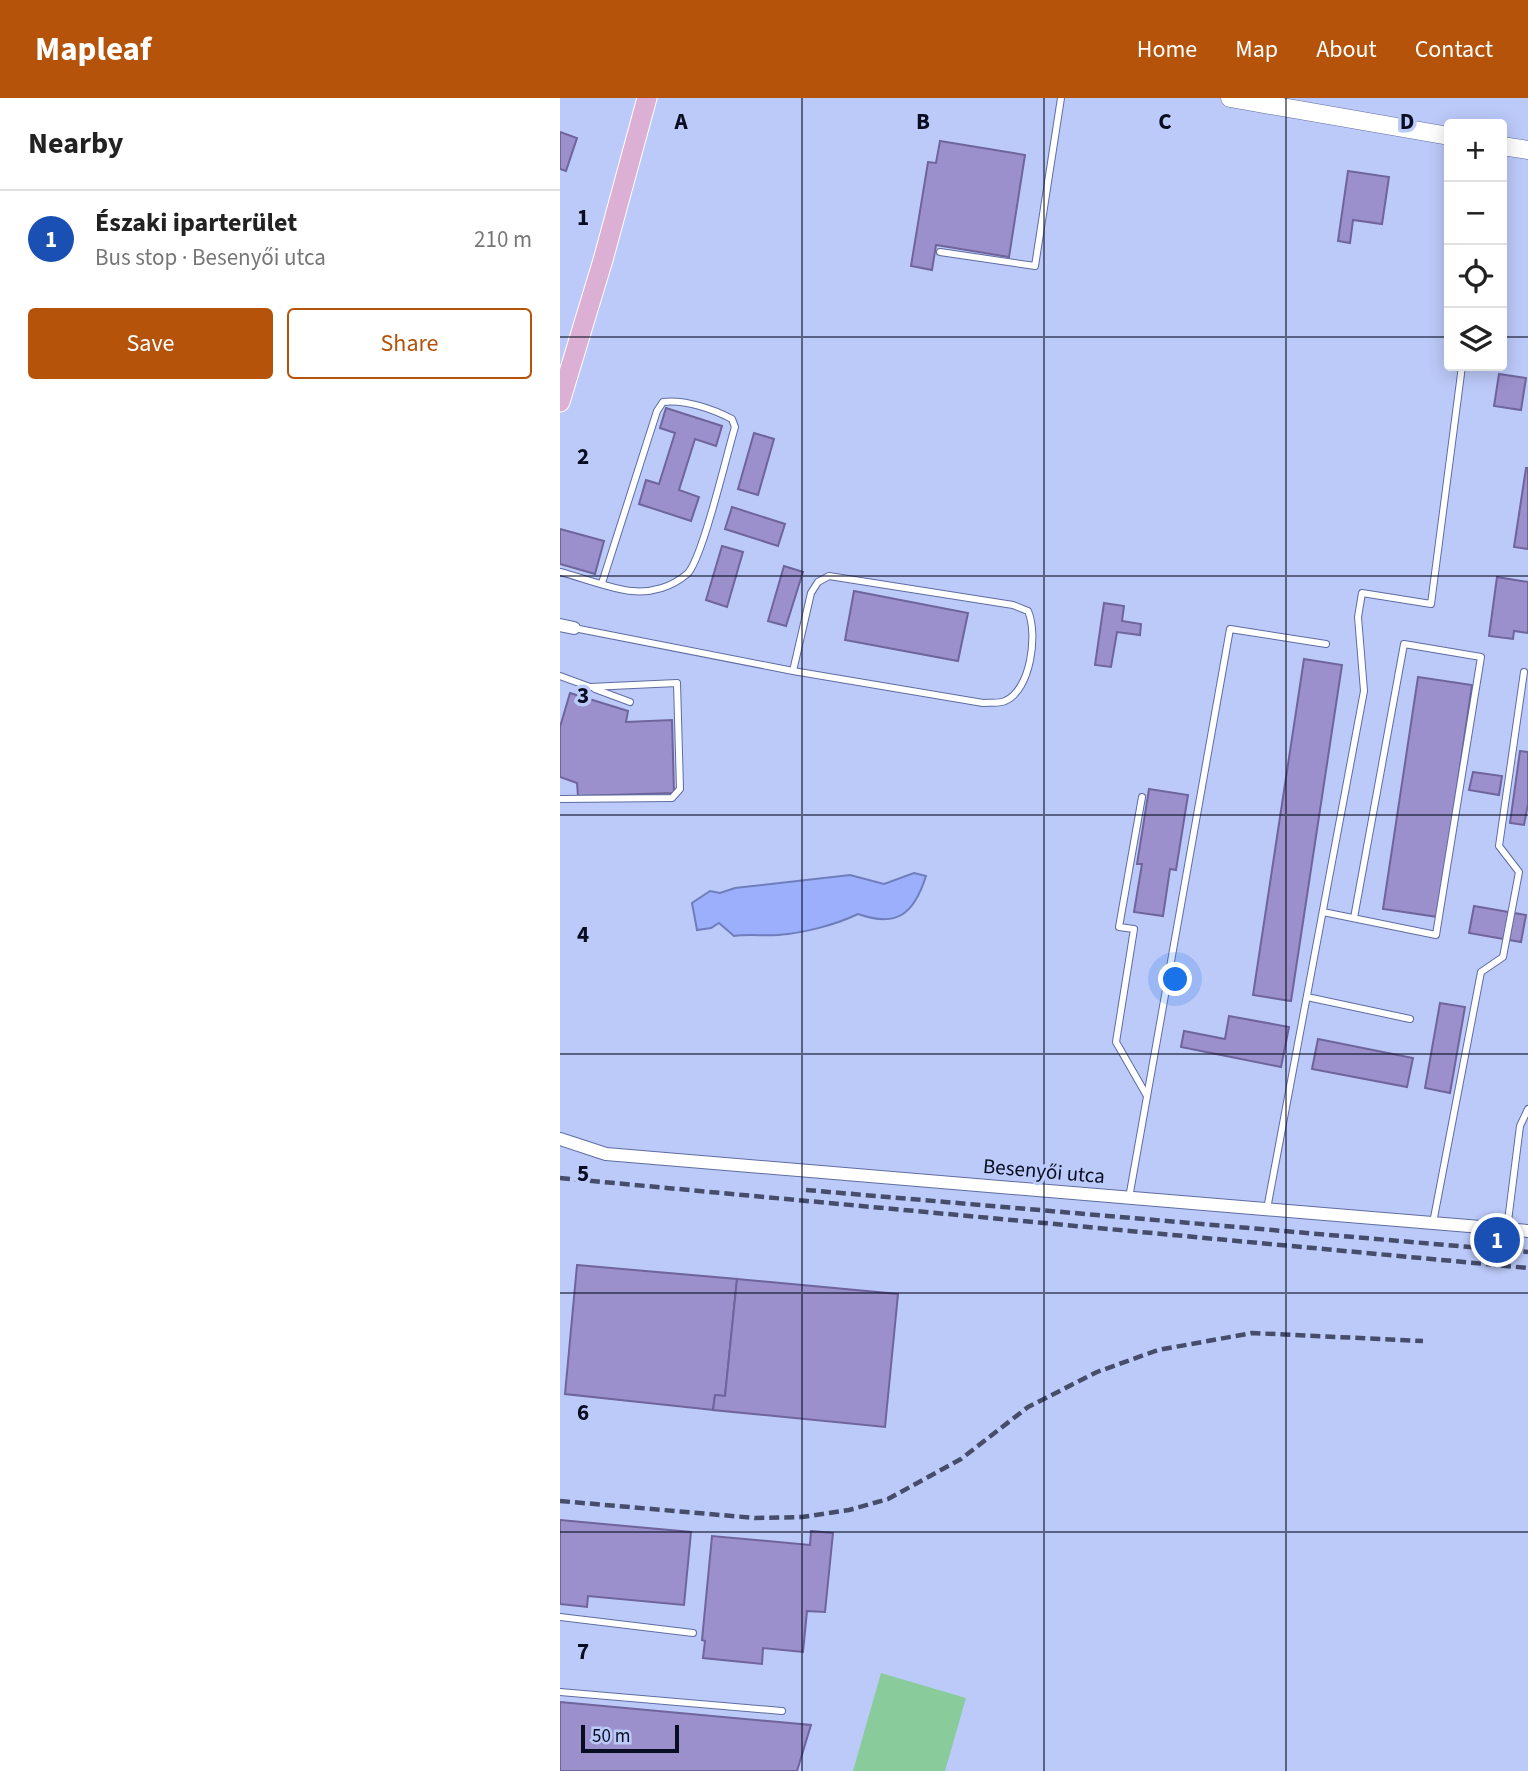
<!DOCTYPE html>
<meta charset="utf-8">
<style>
:root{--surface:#fff;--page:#f6f6f6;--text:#222;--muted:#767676;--line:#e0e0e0;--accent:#b45309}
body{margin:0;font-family:"Source Sans 3",sans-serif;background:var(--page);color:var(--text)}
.controls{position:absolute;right:21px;top:21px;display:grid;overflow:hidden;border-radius:7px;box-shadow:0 4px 18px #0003}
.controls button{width:63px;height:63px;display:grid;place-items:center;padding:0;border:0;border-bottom:2px solid var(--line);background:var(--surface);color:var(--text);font:35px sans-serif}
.scale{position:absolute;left:21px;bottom:18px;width:98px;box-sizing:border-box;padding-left:7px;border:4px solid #090d22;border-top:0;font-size:19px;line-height:24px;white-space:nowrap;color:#090d22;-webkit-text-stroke:5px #bccaf9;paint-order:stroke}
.you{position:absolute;left:616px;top:882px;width:24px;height:24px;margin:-18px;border:5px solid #fff;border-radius:50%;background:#1a73e8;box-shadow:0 0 0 10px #1a73e833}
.badge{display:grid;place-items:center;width:46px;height:46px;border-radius:50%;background:var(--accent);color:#fff;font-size:23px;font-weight:700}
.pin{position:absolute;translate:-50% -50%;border:4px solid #fff;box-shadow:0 2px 7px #0006}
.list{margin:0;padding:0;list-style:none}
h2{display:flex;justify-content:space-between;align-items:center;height:91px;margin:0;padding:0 28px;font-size:30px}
h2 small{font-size:23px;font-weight:400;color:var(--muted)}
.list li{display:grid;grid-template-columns:46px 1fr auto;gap:21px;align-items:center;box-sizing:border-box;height:98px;padding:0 28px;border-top:2px solid var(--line)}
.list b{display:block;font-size:26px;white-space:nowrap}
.list p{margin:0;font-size:23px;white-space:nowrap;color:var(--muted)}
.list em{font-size:23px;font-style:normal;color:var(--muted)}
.actions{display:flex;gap:14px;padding:21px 28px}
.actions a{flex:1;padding:16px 0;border:2px solid var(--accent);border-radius:7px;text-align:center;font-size:24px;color:var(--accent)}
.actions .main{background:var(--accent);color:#fff}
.icon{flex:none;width:38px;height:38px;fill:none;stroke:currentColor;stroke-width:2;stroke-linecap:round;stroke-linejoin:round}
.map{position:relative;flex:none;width:968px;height:1673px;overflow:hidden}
header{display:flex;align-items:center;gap:42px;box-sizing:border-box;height:98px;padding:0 35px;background:var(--accent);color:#fff}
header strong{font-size:33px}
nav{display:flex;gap:38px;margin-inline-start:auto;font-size:24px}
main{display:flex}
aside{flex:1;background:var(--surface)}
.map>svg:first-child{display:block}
</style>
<header>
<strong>Mapleaf</strong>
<nav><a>Home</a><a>Map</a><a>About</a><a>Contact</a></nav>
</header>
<main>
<aside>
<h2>Nearby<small></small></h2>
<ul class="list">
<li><span class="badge" style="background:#1a4fb4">1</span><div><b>Északi iparterület</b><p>Bus stop · Besenyői utca</p></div><em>210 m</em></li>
</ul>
<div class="actions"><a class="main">Save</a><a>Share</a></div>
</aside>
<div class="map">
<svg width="968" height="1673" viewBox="0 0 968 1673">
<rect width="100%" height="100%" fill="#bccaf9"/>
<path fill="#8acb9c" d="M 321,1575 L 406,1600 L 385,1673 L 293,1673 Z"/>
<path fill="#9baffc" stroke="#6f7ebb" stroke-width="2" d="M 354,775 L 366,778 C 354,816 337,830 298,816 C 275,827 244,835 218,837 C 203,838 189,836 174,838 L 159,825 L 151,830 L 137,832 L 132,805 L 150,793 L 160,795 L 175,790 L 290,777 L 324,786 Z"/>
<g fill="#9b90cb" stroke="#6f649b" stroke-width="2">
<path d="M 0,34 L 17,40 L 6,73 L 0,71 Z"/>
<path d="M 380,43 L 465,57 L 449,159 L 376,147 L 372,172 L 351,168 L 368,64 L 376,65 Z"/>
<path d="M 788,73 L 829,79 L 822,126 L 793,122 L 790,145 L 778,143 Z"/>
<path d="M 939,276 L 966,280 L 961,312 L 934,308 Z"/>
<path d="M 106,310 L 162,328 L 156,348 L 135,341 L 119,392 L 139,399 L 131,423 L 79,406 L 86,382 L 99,386 L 115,335 L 100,330 Z"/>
<path d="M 194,335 L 214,341 L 198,397 L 178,391 Z"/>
<path d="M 966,370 L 968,370 L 968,451 L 954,449 Z"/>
<path d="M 172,409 L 225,426 L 218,448 L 165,431 Z"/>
<path d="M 0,431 L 44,443 L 35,476 L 0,466 Z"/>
<path d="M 162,448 L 183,454 L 167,509 L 146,502 Z"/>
<path d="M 224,468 L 243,474 L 226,528 L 208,523 Z"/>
<path d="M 937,479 L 968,484 L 968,535 L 954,533 L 953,541 L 929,538 Z"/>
<path d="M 294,493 L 408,515 L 398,563 L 285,542 Z"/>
<path d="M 544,505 L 564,508 L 562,523 L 581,526 L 580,537 L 557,534 L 551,569 L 535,567 Z"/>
<path d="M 744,561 L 782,567 L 731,903 L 693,897 Z"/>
<path d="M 858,579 L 912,587 L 878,819 L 823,811 Z"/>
<path d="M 10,595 L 68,613 L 66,624 L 112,622 L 114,695 L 18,698 L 17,685 L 0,679 L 0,629 Z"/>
<path d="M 960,653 L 968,654 L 968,706 L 964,727 L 950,725 Z"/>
<path d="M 913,674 L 942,678 L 939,697 L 909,692 Z"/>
<path d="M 589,691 L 628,697 L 616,772 L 610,771 L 603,818 L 574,814 L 582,766 L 577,766 Z"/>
<path d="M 914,808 L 966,817 L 961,844 L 909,835 Z"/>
<path d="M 880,905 L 905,909 L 890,995 L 865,990 Z"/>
<path d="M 669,918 L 729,929 L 721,969 L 621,949 L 624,933 L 665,941 Z"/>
<path d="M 758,941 L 853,960 L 847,989 L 752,971 Z"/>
<path d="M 17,1167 L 177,1181 L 165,1298 L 155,1297 L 153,1312 L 5,1296 Z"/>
<path d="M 177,1181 L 338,1196 L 325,1329 L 153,1312 L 155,1297 L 165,1298 Z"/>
<path d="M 0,1422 L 131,1434 L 124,1507 L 28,1498 L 27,1509 L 0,1506 Z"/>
<path d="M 251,1433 L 273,1435 L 265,1514 L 247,1513 L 243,1554 L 203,1550 L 202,1566 L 143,1560 L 145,1543 L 142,1542 L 152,1438 L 250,1447 Z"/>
<path d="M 0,1604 L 251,1627 L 237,1673 L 0,1673 Z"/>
</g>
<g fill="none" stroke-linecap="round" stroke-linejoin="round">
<g stroke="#5f6ca2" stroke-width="8">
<g id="service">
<path d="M 380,154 L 475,168 L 501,0"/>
<path d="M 0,474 C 20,479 54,492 72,493 C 92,495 112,489 127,476 C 142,463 167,355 175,329 L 172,321 C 153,311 124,301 103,304 L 97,313 L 42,485"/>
<path d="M 14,530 L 233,573 L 423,605 C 429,604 439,606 445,603 C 471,592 478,536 468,513 L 453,507 L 269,478 L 258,484 L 251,495 L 233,573"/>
<path d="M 0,578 L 30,589 L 117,585 L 120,691 L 112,700 L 0,701"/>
<path d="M 35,591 L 70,604"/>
<path d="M 582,699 L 559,829 L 574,831 L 556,944 L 587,998"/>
<path d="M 763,814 L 876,837 L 921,559 L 844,546 L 794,820"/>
<path d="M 747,899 L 850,921"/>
<path d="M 569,1100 L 670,531 L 766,546"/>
<path d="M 707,1111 L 804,593 L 798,519 L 802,495 L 871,506 L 902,268"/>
<path d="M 873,1125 L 921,874 L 943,859 L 959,774 L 939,748 L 964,574"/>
<path d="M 947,1131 L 960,1028 L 968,1011"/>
<path d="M 0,1519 L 133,1535"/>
<path d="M 0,1594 L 222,1613"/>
</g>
</g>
<g stroke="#5f6ca2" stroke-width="14">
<g id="minor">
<path d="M 0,527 L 14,530"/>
<path d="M 0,1041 L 46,1056 L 968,1133"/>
</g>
</g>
<g stroke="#5f6ca2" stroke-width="19">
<g id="secondary">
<path d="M 670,0 L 889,38"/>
<path d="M 942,48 L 968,52"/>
</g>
</g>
<g stroke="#fff" stroke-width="21">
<path id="primary" d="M 0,304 L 43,162 L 87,0"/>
</g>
<use href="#service" stroke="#fff" stroke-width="6"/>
<use href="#minor" stroke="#fff" stroke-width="12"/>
<use href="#secondary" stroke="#fff" stroke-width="18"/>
<use href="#primary" stroke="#dcb0d5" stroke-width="19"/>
<g stroke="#464d6b" stroke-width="4.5" stroke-dasharray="10 5" stroke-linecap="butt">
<path d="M 0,1080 L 968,1170"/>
<path d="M 246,1092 L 968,1154"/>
<path d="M 0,1403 L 195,1420 L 242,1419 L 289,1412 L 328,1401 L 401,1361 L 468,1309 L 537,1274 L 598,1252 L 692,1235 L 863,1243"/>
</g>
</g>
<path fill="none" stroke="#090d22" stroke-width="2" stroke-opacity="0.55" d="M 242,0 L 242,1673M 484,0 L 484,1673M 726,0 L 726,1673M 0,239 L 889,239M 942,239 L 968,239M 0,478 L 968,478M 0,717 L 968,717M 0,956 L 968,956M 0,1195 L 968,1195M 0,1434 L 968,1434"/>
<g text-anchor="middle" stroke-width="7" stroke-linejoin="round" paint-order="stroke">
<g font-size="21" fill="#090d22" stroke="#bccaf9">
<text transform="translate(484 1073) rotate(5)" y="7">Besenyői utca</text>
</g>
</g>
<g font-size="23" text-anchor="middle" font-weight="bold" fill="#090d22" stroke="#bccaf9" stroke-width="7" stroke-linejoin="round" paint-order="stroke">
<text x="121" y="31">A</text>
<text x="363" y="31">B</text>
<text x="605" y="31">C</text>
<text x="847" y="31">D</text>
<text x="23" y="127">1</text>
<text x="23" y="366">2</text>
<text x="23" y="605">3</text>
<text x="23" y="844">4</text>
<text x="23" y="1083">5</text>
<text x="23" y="1322">6</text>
<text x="23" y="1561">7</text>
</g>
</svg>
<div class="controls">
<button>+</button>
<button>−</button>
<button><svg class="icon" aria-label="locate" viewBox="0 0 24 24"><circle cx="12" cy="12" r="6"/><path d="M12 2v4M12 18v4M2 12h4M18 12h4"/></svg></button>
<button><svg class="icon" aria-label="layers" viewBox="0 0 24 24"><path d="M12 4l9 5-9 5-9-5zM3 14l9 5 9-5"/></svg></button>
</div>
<div class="scale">50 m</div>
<div class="you"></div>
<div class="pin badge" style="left:937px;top:1142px;background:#1a4fb4">1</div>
</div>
</main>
